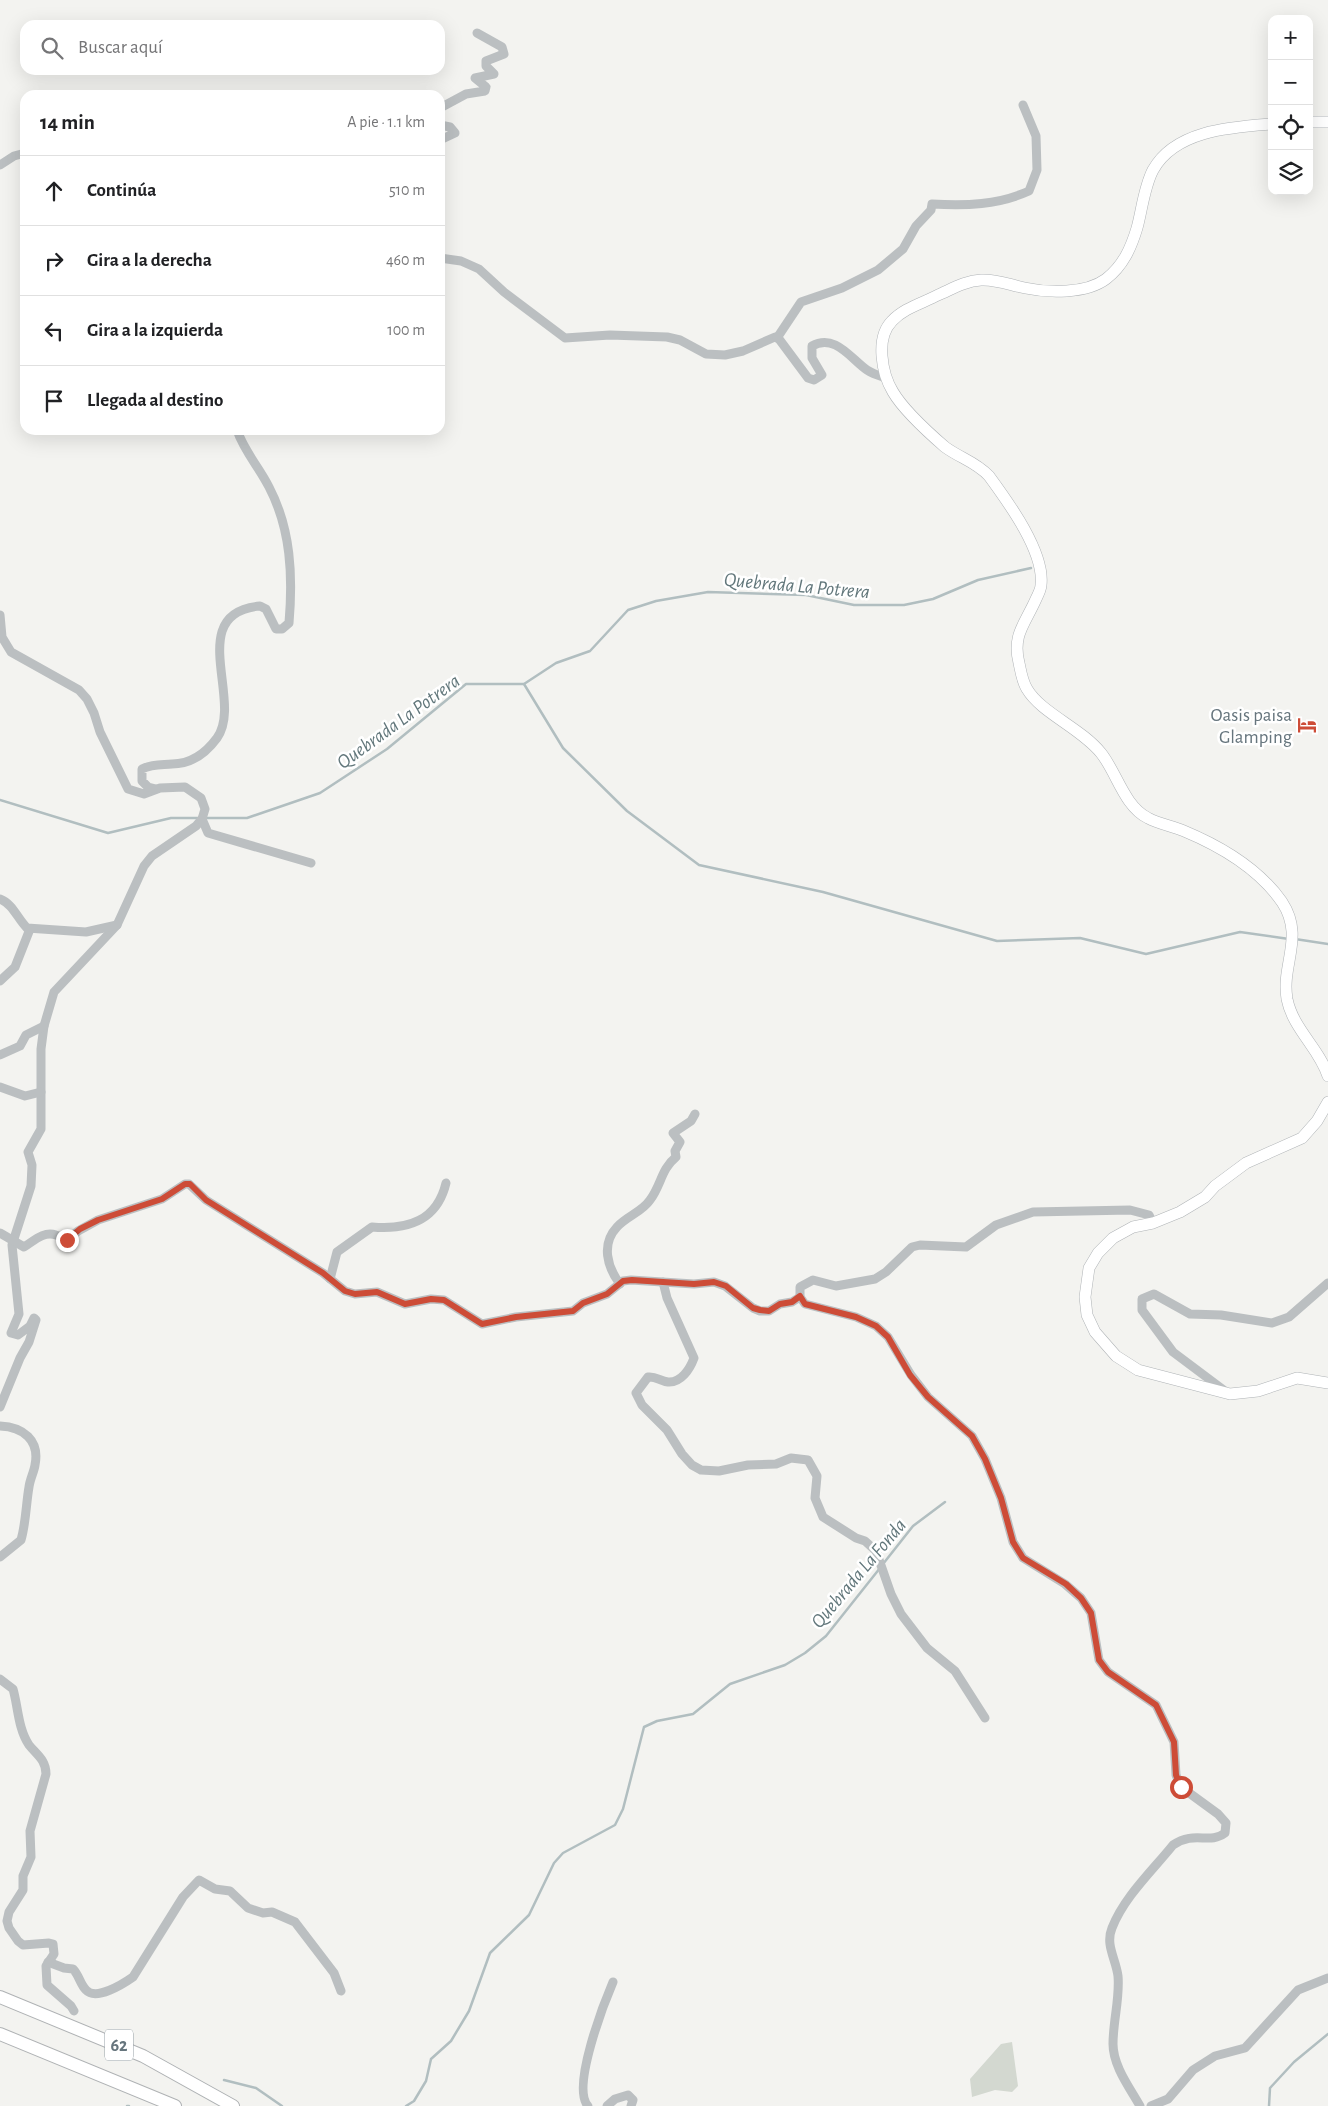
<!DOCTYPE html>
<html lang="es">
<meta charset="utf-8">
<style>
:root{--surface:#fff;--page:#f2f2f2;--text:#202124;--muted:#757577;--line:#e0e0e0}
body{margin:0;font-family:"Alegreya Sans",sans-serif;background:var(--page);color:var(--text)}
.controls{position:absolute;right:15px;top:15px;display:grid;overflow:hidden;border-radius:10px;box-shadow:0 5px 20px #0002}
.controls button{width:45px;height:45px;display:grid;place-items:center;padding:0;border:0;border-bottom:1px solid var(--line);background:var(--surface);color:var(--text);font:25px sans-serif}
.stop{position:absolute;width:15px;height:15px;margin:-11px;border:4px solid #cd4c37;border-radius:50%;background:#fff}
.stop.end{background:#cd4c37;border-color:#fff;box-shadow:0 1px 5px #0008}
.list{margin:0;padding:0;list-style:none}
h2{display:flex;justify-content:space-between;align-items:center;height:65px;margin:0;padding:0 20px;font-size:21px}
h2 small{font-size:16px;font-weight:400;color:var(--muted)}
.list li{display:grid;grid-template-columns:32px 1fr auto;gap:15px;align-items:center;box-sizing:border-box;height:70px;padding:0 20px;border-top:1px solid var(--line)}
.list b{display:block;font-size:19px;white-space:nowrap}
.list em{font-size:16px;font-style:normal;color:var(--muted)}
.icon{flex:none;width:28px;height:28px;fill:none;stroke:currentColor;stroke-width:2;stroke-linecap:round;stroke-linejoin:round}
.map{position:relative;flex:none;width:1328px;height:2106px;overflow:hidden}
.search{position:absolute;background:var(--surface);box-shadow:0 5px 20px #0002;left:20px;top:20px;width:425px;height:55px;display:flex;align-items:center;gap:12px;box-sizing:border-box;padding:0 18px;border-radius:15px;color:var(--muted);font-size:19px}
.panel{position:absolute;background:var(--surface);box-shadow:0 5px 20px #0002;left:20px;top:90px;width:425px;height:345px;border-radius:15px}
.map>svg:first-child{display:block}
</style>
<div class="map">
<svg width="1328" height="2106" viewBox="0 0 1328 2106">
<rect width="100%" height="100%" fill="#f3f3f0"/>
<path fill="#d3d8d0" d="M 1012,2042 L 1018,2086 L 1012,2092 L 995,2090 L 972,2097 L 970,2079 L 1001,2044 Z"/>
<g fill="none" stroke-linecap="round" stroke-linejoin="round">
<g stroke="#b1bec0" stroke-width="2.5">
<path d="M 524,684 L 563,748 L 627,811 L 699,865 L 823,892 L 997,941 L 1080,938 L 1146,954 L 1240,932 L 1289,939"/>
<path d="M 0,800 L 108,833 L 171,818 L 247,818 L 320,793 L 387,749 L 466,684 L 524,684 L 556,663 L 590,651 L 628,610 L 656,601 L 708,592 L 806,595 L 854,605 L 904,605 L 933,599 L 978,580 L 1031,568"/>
<path d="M 1295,939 L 1328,944"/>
<path d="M 883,1564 L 913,1526 L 945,1502"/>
<path d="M 224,2080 L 256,2088 L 282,2106"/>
<path d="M 127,2106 L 129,2106"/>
<path d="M 406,2106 L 414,2101 L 426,2081 L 431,2059 L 451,2041 L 469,2011 L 490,1953 L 529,1915 L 554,1863 L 563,1853 L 615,1825 L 623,1809 L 644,1727 L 657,1721 L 693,1714 L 730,1684 L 785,1665 L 805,1653 L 826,1636 L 880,1568"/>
<path d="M 1269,2106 L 1270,2088 L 1294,2062 L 1328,2034"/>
</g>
<g stroke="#afb3b6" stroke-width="12">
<g id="major">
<path d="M 1309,122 L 1328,122"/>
<path d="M 1272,124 C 1232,127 1175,130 1153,170 C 1144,187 1142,210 1137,228 C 1131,248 1123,266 1106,279 C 1086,294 1048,293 1025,288 C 1010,285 996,279 981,280 C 965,281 952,289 938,295 C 923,303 904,308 892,321 C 875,338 882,374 893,392 C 903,409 930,434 945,447 C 960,458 976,462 989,476 C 1008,502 1045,552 1041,585 C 1041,589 1038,595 1036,599 C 1025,624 1012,635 1019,663 C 1021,672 1022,681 1027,689 C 1041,713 1081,728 1101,753 C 1117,773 1124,806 1148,818 C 1159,824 1172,826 1184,831 C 1220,846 1259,869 1282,902 C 1305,937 1281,964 1287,999 C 1293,1029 1319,1048 1328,1076"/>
<path d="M 1328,1102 L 1317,1121 L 1302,1138 L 1246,1163 L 1215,1186 L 1205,1197 L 1180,1212 L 1153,1223 L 1133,1227 L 1113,1238 L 1098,1253 L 1089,1268 L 1085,1297 L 1087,1315 L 1095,1332 L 1116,1356 L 1138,1370 L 1230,1394 L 1258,1391 L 1297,1378 L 1328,1383"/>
</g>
</g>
<g stroke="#afb2b4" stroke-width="14">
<g id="highway">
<path d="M 0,1997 L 143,2056 L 233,2106"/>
<path d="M 0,2034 L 175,2106"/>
</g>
</g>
<g stroke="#bbbfc1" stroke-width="9">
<path d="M 440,108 L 466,94 L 485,91 L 486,87 L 475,78 L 494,74 L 486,66 L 486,61 L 504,54 L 502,47 L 477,33"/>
<path d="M 440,125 L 450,127 L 455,133 L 440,140"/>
<path d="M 0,165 L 14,156 L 25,153"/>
<path d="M 440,258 L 461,261 L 479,269 L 504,292 L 565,338 L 610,335 L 667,337 L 680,340 L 706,354 L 725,355 L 743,351 L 775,337 L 779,339 L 808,378 L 814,380 L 822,375 L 812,358 L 812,346 C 835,333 851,359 867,370 C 873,374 880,376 886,378"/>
<path d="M 777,338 L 801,302 L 842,288 L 878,270 L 903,249 L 916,226 L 931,210 L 932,204 C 966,206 998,205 1029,191 L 1037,170 L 1036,136 L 1023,105"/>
<path d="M 0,615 L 2,637 L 11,652 L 79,690 L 87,699 L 94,713 L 100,732 L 128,789 L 144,794 L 160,788 L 185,787 L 201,798 L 205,809 L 202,819 L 196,826 L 152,856 L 144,866 L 117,925 L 54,992 L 44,1026 L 41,1049 L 41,1129 L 28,1152 L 32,1165 L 31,1186 L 12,1245 L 19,1314 L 11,1333 L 18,1335 L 30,1326 L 34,1318 L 36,1320 L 29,1342 L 20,1358 L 0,1407"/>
<path d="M 156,789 L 148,787 L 142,781 L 142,769 C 152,764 161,765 172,764 C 191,764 206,753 217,738 C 244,701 184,613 260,606 L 266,609 L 276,629 L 282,629 L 289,623 C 293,576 291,529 269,487 C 259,467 244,451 237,430"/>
<path d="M 202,819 L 208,833 L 311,863"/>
<path d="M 0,899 C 13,904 17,918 27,928 L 86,932 L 117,925"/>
<path d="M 0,981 L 15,967 L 30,929"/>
<path d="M 0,1055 L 20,1046 L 26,1035 L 44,1026"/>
<path d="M 0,1087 L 25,1096 L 41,1092"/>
<path d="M 0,1233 L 24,1247 C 34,1241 43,1231 56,1235 C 60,1236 63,1239 67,1240 L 78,1231 L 98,1220 L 162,1199 L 185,1184 L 189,1184 L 206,1200 L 323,1273 L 345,1291 L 355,1294 L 377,1292 L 405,1304 L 431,1299 L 444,1300 L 482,1324 L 516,1317 L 573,1311 L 583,1303 L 607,1294 L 623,1281 L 631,1280 L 694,1284 L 714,1282 L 725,1286 L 753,1308 L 760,1311 L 769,1311 L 780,1304 L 792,1302 L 800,1297"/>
<path d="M 330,1279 L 337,1252 L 372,1227 C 408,1230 437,1221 446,1183"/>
<path d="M 663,1282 L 667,1298 L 694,1358 C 690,1369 681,1383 668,1382 C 660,1381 656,1376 648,1377 L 636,1393 L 642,1405 L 667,1430 L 682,1454 L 692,1465 L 701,1470 L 719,1471 L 748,1465 L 776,1464 L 791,1458 L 808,1460 L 817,1476 L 815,1498 L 823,1517 L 856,1538 L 865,1541 L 876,1551 L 891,1594 L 901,1614 L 927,1648 L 955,1671 L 985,1718"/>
<path d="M 620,1284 C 607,1267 601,1244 617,1227 C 627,1216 642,1212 650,1200 C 661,1186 661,1169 676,1157 L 675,1151 L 680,1142 L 673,1133 L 691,1121 L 695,1114"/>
<path d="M 1225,1391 L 1173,1352 L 1142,1310 L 1142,1299 L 1154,1294 L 1190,1314 L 1221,1315 L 1272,1323 L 1289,1317 L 1328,1283"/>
<path d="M 0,1426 C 23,1427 40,1440 35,1465 C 34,1472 30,1479 29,1487 C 26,1504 26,1523 21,1540 L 0,1557"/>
<path d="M 0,1679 L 13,1689 C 18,1706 18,1729 29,1745 C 37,1755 46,1760 46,1774 L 30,1831 L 31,1857 L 23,1876 L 23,1890 L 9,1912 L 7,1921 L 9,1928 L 18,1941 L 23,1945 L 49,1943 L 53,1944 L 54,1954 L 46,1966 L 47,1985 L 71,2006 L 74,2011"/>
<path d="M 48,1962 L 64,1968 L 73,1969 C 79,1975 80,1984 86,1990 C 96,2001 123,1984 133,1977 L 183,1897 L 199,1880 L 215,1889 L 230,1891 L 248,1908 L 263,1913 L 272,1912 L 295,1922 L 334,1973 L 341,1991"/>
<path d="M 588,2106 C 571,2088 604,2003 613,1982"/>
<path d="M 607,2106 L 615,2099 L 628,2095 L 633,2100 L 631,2106"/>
<path d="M 1140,2106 C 1130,2088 1113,2066 1113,2044 C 1113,2021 1120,1998 1118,1976 C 1116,1959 1105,1945 1112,1928 C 1124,1897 1153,1870 1173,1845 C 1195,1830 1209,1845 1225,1833 L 1226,1823 L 1218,1814 L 1181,1787 L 1176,1775 L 1174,1742 L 1156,1705 L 1108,1672 L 1099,1660 L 1091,1613 L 1081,1598 L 1065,1584 L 1023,1558 L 1013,1542 L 1001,1498 L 985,1459 L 972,1436 L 928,1397 L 911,1375 L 888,1337 L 876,1326 L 856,1317 L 805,1304 L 800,1297 L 800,1287 L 813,1280 L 836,1286 L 875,1279 L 886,1272 L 912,1247 L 920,1245 L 966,1247 L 996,1225 L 1033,1212 L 1130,1210 L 1149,1215 L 1153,1223"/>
<path d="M 1151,2106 L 1168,2099 L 1193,2070 L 1215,2056 L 1245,2048 L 1298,1990 L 1328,1978"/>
</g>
<use href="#major" stroke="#fff" stroke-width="11"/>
<use href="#highway" stroke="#fff" stroke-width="12"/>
</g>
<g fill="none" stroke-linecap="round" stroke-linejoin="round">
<path stroke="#cd4c37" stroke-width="6" d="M 67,1240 L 80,1229 L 98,1220 L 162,1199 L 185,1184 L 190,1184 L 206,1200 L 323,1273 L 345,1291 L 355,1294 L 377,1292 L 405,1304 L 431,1299 L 444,1300 L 482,1324 L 516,1317 L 573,1311 L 583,1303 L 607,1294 L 623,1281 L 632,1280 L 694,1284 L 714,1282 L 726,1286 L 753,1308 L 760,1310 L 769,1311 L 780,1304 L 792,1302 L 800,1296 L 805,1304 L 856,1317 L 876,1326 L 888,1337 L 910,1375 L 928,1397 L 972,1436 L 985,1459 L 1001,1498 L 1013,1542 L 1023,1558 L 1066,1584 L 1081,1598 L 1091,1613 L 1099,1660 L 1108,1672 L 1156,1705 L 1174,1742 L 1176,1775 L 1181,1787"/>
</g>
<defs>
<g id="hotel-bare" transform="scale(1.5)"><path d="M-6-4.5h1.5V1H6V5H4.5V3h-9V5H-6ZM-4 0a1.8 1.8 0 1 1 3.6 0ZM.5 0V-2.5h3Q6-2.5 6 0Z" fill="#cd4c37" stroke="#fff" stroke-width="2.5" paint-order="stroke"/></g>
</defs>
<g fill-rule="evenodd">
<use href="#hotel-bare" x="1307" y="725"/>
</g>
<g text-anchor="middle" stroke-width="5" stroke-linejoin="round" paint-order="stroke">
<rect fill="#fff" stroke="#949ea4" stroke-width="1" x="105" y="2029.5" width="28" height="31" rx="4"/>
<g font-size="18" font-weight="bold" fill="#66757d">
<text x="119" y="2051">62</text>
</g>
<g font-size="19" fill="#66757d" stroke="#fff" text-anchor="end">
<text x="1292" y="721">Oasis paisa<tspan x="1292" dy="22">Glamping</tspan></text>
</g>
<g font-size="20" font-style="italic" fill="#62777b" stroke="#fff">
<text transform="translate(797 585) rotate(5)" y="7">Quebrada La Potrera</text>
<text transform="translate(398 721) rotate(-36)" y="7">Quebrada La Potrera</text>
<text transform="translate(858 1573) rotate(-50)" y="7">Quebrada La Fonda</text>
</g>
</g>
</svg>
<div class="controls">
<button>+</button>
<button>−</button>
<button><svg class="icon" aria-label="locate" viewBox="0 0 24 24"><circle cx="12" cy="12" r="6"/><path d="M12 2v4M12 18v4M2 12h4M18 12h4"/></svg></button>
<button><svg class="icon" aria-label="layers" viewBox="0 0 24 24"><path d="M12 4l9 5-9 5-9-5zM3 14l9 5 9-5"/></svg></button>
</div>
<div class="stop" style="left:1181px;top:1787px"></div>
<div class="stop end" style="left:67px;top:1240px"></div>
<div class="search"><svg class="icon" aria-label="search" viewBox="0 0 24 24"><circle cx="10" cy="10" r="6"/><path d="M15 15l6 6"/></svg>Buscar aquí</div>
<section class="panel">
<h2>14 min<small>A pie · 1.1 km</small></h2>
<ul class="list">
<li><svg class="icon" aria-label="ahead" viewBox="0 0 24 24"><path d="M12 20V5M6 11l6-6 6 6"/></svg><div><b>Continúa</b></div><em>510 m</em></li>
<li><svg class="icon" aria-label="right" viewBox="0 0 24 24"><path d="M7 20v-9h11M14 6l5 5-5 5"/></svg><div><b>Gira a la derecha</b></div><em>460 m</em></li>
<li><svg class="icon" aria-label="left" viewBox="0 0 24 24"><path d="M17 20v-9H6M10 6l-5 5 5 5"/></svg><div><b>Gira a la izquierda</b></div><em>100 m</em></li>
<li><svg class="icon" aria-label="arrive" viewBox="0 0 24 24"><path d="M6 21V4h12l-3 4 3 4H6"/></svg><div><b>Llegada al destino</b></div></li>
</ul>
</section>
</div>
